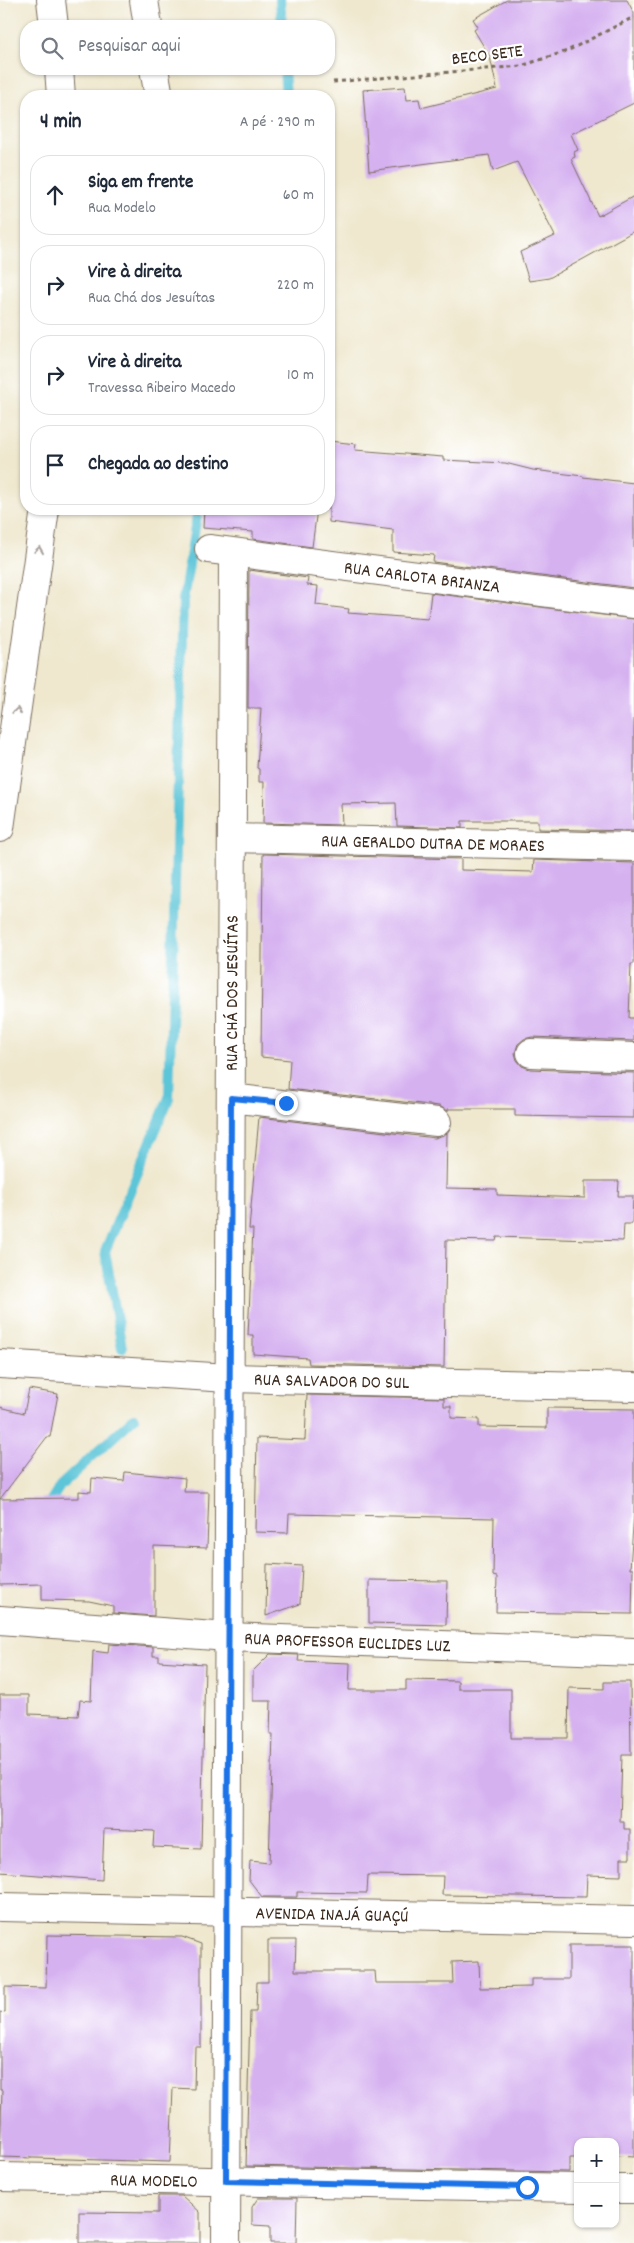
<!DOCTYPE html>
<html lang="pt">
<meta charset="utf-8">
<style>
:root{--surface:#fff;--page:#f6f6f7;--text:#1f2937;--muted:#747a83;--line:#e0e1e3}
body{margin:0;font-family:Dekko,sans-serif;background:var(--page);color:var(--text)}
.controls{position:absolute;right:15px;bottom:15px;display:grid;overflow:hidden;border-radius:10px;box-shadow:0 1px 4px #0004}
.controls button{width:45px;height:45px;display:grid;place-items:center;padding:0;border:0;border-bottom:1px solid var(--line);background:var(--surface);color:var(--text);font:25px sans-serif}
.stop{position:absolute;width:15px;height:15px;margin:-11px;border:4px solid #1a73e8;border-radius:50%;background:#fff}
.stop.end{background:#1a73e8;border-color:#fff;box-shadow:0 1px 5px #0008}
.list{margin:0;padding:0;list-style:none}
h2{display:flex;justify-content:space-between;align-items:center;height:65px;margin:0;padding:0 20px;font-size:21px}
h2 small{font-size:16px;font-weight:400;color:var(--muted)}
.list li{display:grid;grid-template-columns:32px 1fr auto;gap:15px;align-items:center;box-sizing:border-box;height:80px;margin:0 10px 10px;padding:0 10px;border:1px solid var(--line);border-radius:20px}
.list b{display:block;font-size:19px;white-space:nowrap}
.list p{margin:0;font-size:16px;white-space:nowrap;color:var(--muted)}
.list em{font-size:16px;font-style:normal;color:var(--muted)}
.icon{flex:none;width:28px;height:28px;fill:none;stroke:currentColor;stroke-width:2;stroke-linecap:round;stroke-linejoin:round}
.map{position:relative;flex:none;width:634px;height:2243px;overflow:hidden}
.search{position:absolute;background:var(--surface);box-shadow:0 1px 4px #0004;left:20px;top:20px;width:315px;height:55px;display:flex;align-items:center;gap:12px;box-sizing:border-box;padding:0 18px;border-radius:20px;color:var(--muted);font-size:19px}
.panel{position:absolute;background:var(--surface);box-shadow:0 1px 4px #0004;left:20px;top:90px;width:315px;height:425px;border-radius:20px}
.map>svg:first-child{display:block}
</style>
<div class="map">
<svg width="634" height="2243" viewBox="0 0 634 2243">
<rect width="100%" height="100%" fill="#fff"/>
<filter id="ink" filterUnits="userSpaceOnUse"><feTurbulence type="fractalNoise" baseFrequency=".02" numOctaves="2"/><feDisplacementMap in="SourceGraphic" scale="10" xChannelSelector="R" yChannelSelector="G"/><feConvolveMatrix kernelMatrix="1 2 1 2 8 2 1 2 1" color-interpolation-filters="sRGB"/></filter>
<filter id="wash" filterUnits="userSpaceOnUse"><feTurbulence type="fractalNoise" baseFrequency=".0096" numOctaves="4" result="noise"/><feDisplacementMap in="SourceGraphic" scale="20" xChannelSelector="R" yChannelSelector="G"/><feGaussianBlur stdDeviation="1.12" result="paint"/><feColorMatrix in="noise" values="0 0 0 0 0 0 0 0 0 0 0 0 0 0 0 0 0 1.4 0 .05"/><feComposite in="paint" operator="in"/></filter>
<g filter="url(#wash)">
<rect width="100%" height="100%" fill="#efe8cf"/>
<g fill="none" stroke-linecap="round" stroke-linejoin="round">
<g stroke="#5cc5d8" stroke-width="10">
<path d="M 280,0 L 282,26"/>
<path d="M 284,69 L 286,96"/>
<path d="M 122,1348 L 105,1251 L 169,1098 L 183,600 L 198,509"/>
<path d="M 45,1510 L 60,1486 L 134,1418"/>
</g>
</g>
<g id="blocks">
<g fill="#d5b1f0">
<path d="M 507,0 L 627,0 L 634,13 L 634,103 L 571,134 L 578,150 L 574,152 L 575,157 L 571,159 L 598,216 L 634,196 L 634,231 L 549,278 L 529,281 L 520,252 L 555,236 L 517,162 L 493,171 L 489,155 L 369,171 L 363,90 L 405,87 L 407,100 L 419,99 L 421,108 L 497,89 L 490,57 L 474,30 L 478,27 L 473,19 Z"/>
<path d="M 329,441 L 356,444 L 355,450 L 443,457 L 443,460 L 505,463 L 533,470 L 583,476 L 583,477 L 634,483 L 634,588 L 433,562 L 434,555 L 393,552 L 393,530 L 329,522 Z"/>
<path d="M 204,509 L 317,509 L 312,547 L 253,539 L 253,532 L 203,528 Z"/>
<path d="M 249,570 L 308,578 L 307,585 L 318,586 L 316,605 L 349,609 L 348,613 L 428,619 L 431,593 L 634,619 L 634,831 L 538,829 L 538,821 L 462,821 L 462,828 L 397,826 L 396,803 L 341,804 L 342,825 L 263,823 L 264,782 L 259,782 L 259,769 L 257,768 L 261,708 L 248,708 Z"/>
<path d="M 263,854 L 461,859 L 461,870 L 533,872 L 534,860 L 634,863 L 634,964 L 631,964 L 629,1018 L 634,1018 L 634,1041 L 532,1037 L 524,1039 L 518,1044 L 515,1053 L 517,1060 L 522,1066 L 530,1069 L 634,1073 L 634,1118 L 515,1116 L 515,1109 L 448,1109 L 448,1111 L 439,1106 L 288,1089 L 290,1060 L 261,1057 Z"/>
<path d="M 259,1117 L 435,1138 L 447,1133 L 446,1188 L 497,1189 L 497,1195 L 585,1198 L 585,1181 L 619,1181 L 618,1196 L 633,1196 L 632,1224 L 624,1224 L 623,1241 L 497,1237 L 496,1241 L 446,1240 L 444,1367 L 309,1364 L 308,1358 L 253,1354 L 253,1335 L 248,1335 L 253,1229 L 249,1229 Z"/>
<path d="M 29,1389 L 58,1394 L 50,1437 L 47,1437 L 0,1499 L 79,1498 L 79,1491 L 91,1492 L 92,1478 L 124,1481 L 125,1472 L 185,1478 L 184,1492 L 209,1492 L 207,1548 L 154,1546 L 154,1616 L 113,1613 L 113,1606 L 89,1601 L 42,1600 L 42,1584 L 0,1585 L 0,1407 L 24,1413 Z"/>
<path d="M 307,1395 L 444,1398 L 444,1406 L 451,1406 L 451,1418 L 479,1419 L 479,1427 L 547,1428 L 547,1408 L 634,1409 L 634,1512 L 630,1569 L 633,1569 L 632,1614 L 496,1612 L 497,1577 L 493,1576 L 494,1518 L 289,1514 L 288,1533 L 255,1532 L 257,1438 L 305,1440 Z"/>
<path d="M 267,1564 L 302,1566 L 300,1604 L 266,1616 Z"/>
<path d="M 369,1580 L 447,1581 L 446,1625 L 369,1623 Z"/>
<path d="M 109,1644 L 153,1647 L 153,1656 L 159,1656 L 159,1661 L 205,1664 L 201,1849 L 153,1847 L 154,1831 L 104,1829 L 102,1880 L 0,1872 L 0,1695 L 29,1695 L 29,1714 L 78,1716 L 80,1700 L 91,1701 L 93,1651 L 108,1653 Z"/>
<path d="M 270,1654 L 299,1655 L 298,1661 L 350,1663 L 349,1690 L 406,1690 L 406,1680 L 458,1681 L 458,1689 L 511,1689 L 511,1738 L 568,1738 L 569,1688 L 604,1689 L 604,1682 L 630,1682 L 631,1755 L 622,1755 L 620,1822 L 624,1822 L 624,1829 L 630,1829 L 630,1858 L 621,1858 L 621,1876 L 587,1875 L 586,1897 L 442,1895 L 443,1876 L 368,1875 L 367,1893 L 297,1892 L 297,1897 L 262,1897 L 249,1880 L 250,1861 L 269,1863 L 273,1734 L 270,1734 L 271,1701 L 253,1701 L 253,1671 Z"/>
<path d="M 47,1935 L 182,1937 L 201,1944 L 201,2047 L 195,2047 L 194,2089 L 173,2088 L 170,2162 L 0,2157 L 2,2090 L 0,2090 L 0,2012 L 5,2013 L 5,1987 L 46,1988 Z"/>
<path d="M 268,1940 L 296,1940 L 295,1971 L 375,1971 L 376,1983 L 453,1983 L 452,1962 L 479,1961 L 480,1988 L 531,1987 L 531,1979 L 569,1979 L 569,1945 L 634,1945 L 634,2157 L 615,2156 L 615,2142 L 578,2142 L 578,2158 L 569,2158 L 569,2172 L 246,2166 L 250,2012 L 256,2012 L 257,1982 L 268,1982 Z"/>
<path d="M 158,2196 L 182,2196 L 200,2212 L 200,2243 L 79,2243 L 79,2212 L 158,2213 Z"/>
<path d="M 258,2198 L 297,2198 L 296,2243 L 270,2243 L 270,2226 L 252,2225 L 252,2207 Z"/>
</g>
</g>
</g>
<g filter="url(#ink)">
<use href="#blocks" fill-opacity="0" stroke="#7a6c5c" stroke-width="1"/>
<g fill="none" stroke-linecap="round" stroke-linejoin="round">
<g stroke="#7a6c5c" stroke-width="30">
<g id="minor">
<path d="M 144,0 L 148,26"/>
<path d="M 154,69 L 159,96"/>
<path id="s1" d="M 209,549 L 634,604"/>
<path id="s2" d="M 232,838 L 634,847"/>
<path d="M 531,1053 L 634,1057"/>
<path d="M 231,1098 L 437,1122"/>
<path id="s3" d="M 0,1364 L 229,1378 L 634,1387"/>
<path id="s4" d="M 0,1620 L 228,1637 L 634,1652"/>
<path id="s5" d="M 0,1907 L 634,1920"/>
<path id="s6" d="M 0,2177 L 578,2188"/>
<path d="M 615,2189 L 634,2189"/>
<path id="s7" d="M 226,2243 L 233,553"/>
</g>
</g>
<g stroke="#7a6c5c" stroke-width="30">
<g id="major">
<path d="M 51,0 L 54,26"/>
<path d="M 59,69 L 61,96"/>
<path d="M 0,828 L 45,509"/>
</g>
</g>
<path stroke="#7a6c5c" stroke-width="3" stroke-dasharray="4 4" stroke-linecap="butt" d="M 333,82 L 521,66 L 567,51 L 634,17"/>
<use href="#minor" stroke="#fff" stroke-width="28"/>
<use href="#major" stroke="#fff" stroke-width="28"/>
</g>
<defs><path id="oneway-chevron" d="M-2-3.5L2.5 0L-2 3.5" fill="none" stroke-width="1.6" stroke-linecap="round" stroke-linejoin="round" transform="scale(1.25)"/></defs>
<g stroke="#a79f9a">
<use href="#oneway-chevron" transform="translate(39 550) rotate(-82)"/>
<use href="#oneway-chevron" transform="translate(17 711) rotate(-82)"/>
</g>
</g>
<g fill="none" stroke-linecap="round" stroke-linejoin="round" filter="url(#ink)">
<path stroke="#1a73e8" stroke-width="6" d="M 286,1103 L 231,1098 L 226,2181 L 527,2187"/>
</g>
<g text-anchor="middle" stroke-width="4.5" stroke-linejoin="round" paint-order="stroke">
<g font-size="18" fill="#3b2a1e" stroke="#fff">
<text transform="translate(487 54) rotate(-7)" y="6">BECO SETE</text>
<text dy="6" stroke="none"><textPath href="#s1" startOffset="215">RUA CARLOTA BRIANZA</textPath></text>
<text dy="6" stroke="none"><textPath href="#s2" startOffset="201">RUA GERALDO DUTRA DE MORAES</textPath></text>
<text dy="6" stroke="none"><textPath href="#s7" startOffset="1250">RUA CHÁ DOS JESUÍTAS</textPath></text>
<text dy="6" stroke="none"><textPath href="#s3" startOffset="332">RUA SALVADOR DO SUL</textPath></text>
<text dy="6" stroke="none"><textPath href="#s4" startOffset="348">RUA PROFESSOR EUCLIDES LUZ</textPath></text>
<text dy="6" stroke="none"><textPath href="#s5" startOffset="332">AVENIDA INAJÁ GUAÇÚ</textPath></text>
<text dy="6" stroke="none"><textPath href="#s6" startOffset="154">RUA MODELO</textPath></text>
</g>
</g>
</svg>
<div class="controls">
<button>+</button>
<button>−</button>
</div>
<div class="stop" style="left:527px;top:2187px"></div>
<div class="stop end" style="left:286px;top:1103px"></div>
<div class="search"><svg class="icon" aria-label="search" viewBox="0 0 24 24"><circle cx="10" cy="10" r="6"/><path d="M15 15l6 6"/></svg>Pesquisar aqui</div>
<section class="panel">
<h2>4 min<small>A pé · 290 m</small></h2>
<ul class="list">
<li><svg class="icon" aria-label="ahead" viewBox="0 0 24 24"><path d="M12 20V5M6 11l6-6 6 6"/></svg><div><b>Siga em frente</b><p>Rua Modelo</p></div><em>60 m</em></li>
<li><svg class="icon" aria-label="right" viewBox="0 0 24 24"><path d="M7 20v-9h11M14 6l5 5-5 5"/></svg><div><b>Vire à direita</b><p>Rua Chá dos Jesuítas</p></div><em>220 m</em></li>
<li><svg class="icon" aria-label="right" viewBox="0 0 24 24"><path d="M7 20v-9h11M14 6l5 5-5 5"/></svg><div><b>Vire à direita</b><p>Travessa Ribeiro Macedo</p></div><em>10 m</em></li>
<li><svg class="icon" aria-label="arrive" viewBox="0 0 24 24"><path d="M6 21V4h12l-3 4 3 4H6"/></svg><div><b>Chegada ao destino</b></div></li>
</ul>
</section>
</div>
